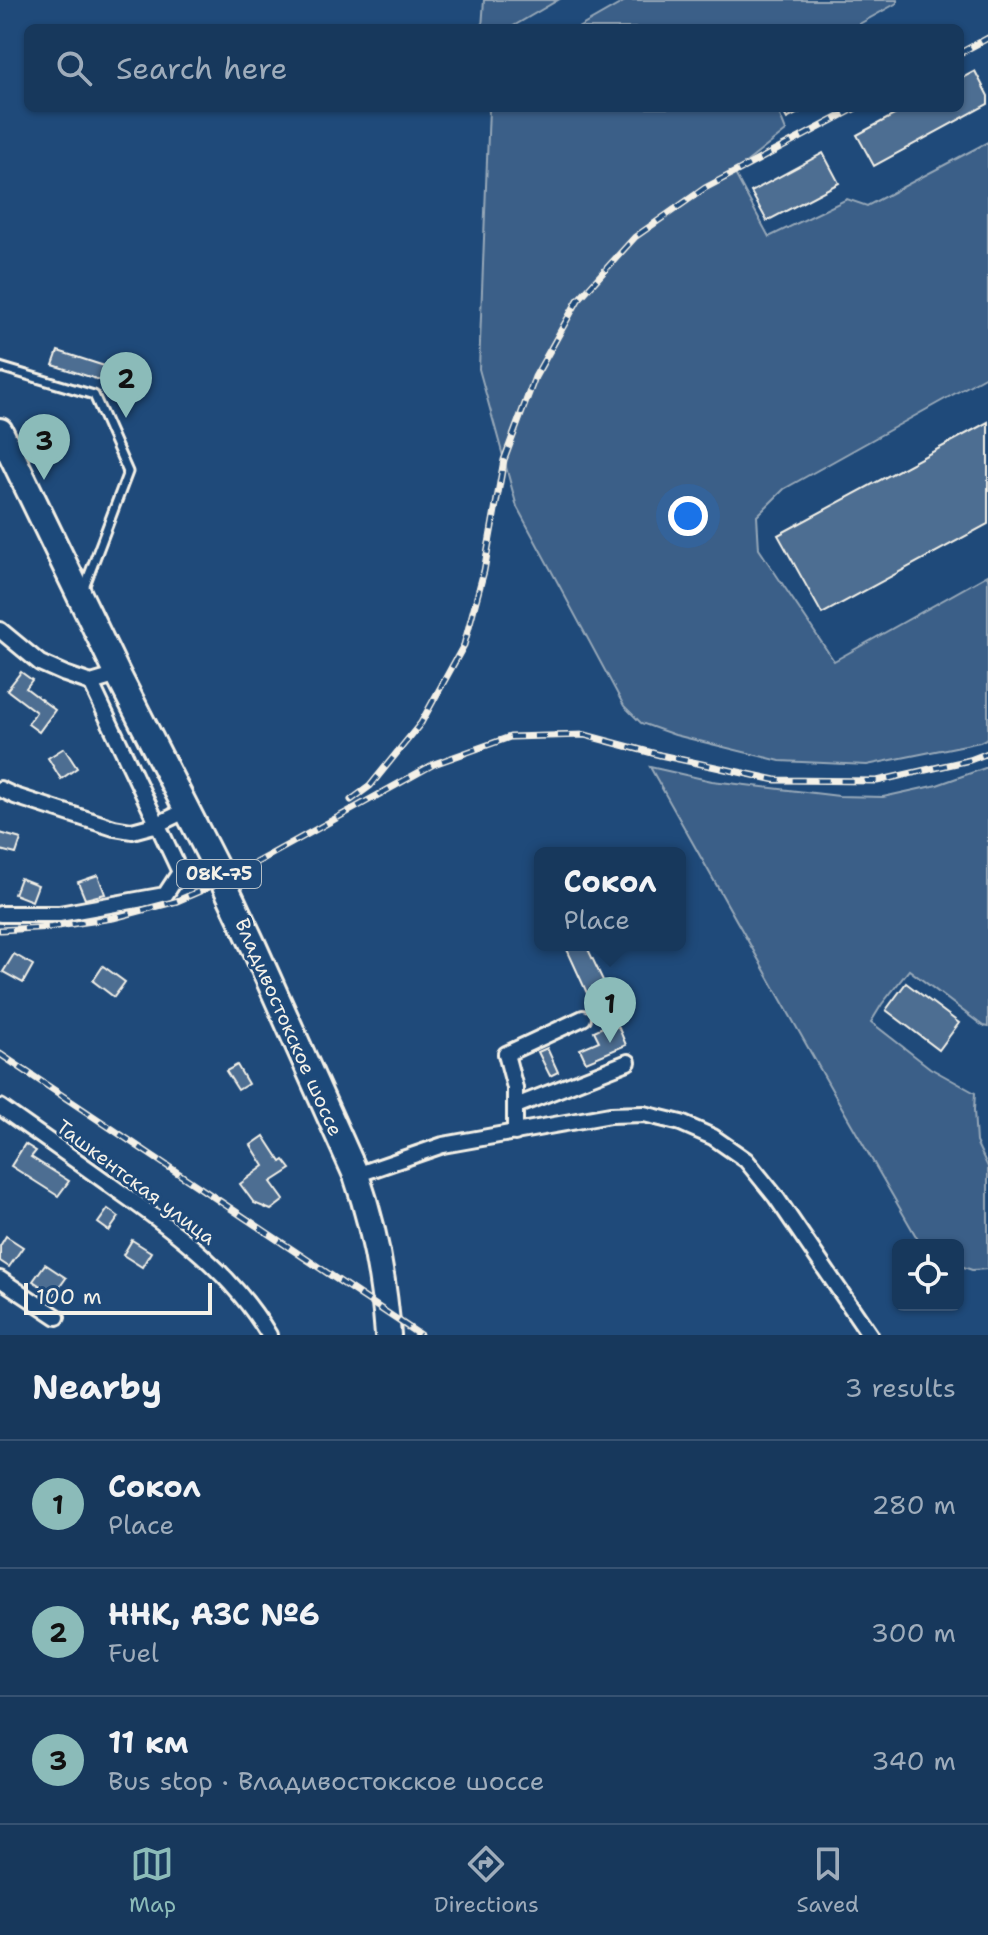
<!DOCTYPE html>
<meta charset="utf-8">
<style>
:root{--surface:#17385c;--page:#203f62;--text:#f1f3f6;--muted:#9eacbb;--line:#365272;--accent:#8bbbb9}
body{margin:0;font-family:"Shantell Sans",sans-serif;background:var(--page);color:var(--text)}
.controls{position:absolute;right:24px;bottom:24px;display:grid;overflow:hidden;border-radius:12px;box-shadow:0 2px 6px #0004}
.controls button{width:72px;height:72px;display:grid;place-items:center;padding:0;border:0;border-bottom:2px solid var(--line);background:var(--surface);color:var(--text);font:40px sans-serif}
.scale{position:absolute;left:24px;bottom:20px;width:188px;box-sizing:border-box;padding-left:8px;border:4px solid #f4f1e8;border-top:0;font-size:22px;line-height:28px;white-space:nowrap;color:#f4f1e8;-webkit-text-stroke:6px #1f4a7a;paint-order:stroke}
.you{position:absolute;left:688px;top:516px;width:28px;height:28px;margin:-20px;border:6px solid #fff;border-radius:50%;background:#1a73e8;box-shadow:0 0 0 12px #1a73e833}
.badge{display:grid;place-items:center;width:52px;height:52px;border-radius:50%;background:var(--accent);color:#111;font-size:26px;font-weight:700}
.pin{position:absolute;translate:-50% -66px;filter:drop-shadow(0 2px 4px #0008)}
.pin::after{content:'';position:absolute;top:42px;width:28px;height:24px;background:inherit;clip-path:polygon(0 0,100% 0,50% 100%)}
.popup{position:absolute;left:534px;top:847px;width:152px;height:104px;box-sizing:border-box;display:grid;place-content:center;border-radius:12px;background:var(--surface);filter:drop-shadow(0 2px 6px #0005);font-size:26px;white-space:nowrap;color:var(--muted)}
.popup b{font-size:30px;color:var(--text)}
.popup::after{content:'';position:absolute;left:50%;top:100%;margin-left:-16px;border:16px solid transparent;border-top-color:var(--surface)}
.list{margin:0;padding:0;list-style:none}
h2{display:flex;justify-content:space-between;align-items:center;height:104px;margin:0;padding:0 32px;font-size:34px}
h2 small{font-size:26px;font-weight:400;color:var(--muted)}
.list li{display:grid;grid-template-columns:52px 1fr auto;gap:24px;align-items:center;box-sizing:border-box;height:128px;padding:0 32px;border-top:2px solid var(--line)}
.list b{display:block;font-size:30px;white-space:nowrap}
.list p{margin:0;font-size:26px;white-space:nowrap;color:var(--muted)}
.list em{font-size:26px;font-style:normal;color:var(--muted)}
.icon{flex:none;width:44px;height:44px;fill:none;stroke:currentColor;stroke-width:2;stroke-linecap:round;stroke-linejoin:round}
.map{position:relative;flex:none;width:988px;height:1335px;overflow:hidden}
.search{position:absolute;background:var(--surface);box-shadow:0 2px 6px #0004;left:24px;right:24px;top:24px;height:88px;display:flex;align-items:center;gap:20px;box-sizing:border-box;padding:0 28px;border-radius:12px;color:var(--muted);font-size:30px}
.sheet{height:488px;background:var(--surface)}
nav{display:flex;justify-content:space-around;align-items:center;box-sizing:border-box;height:112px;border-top:2px solid var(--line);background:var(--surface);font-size:22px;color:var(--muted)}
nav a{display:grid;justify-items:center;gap:4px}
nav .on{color:var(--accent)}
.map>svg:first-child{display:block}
</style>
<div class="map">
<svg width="988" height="1335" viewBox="0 0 988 1335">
<rect width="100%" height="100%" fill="#1f4a7a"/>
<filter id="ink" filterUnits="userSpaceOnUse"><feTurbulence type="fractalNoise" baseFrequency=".0125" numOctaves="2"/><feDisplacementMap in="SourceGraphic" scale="16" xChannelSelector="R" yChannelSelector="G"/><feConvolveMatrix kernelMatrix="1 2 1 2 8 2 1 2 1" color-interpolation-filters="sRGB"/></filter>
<g filter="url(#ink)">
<g fill="#3a5f88" stroke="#97a8b8" stroke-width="2">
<path d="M 484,0 L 558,0 L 510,28 L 482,28 Z"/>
<path d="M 627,0 L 897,0 L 897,3 L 852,28 L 578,28 Z"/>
<path d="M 489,108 L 777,108 L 786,131 L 734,172 L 769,237 L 847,199 L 867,206 L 988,142 L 988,375 L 784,489 L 757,516 L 759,549 L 834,661 L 988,575 L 988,738 L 980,742 L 867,765 L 780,761 L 675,735 L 641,723 L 624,706 L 517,507 L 479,369 Z"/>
<path d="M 650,767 L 712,781 L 839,796 L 883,797 L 937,785 L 988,767 L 988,1027 L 983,1026 L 909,970 L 882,1004 L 871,1022 L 930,1068 L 975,1093 L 974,1110 L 976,1142 L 988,1167 L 988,1269 L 972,1270 L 958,1265 L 958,1245 L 921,1245 L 837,1099 Z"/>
</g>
<g fill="#4d6e92" stroke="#f4f1e8" stroke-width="2">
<path d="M 975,71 L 988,96 L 988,104 L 874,166 L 857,135 L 907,108 L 960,108 L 960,79 Z"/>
<path d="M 781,108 L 808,108 L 787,119 Z"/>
<path d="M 823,153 L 839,183 L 767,221 L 751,192 Z"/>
<path d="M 58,351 L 123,372 L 118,386 L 53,365 Z"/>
<path d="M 988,422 L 988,524 L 822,614 L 778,535 Z"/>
<path d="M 21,672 L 32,680 L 26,688 L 55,710 L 39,732 L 28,724 L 36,712 L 7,690 Z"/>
<path d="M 64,748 L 77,768 L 61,779 L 48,758 Z"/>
<path d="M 0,833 L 21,839 L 16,854 L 0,850 Z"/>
<path d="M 98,875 L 105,894 L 85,899 L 78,882 Z"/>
<path d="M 20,878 L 38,885 L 32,901 L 14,894 Z"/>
<path d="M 565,945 L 586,945 L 609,993 L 591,1002 Z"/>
<path d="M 14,954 L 33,965 L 23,983 L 3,972 Z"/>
<path d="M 103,966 L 125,982 L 114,997 L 93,981 Z"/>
<path d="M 906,983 L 959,1023 L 939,1050 L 886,1010 Z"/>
<path d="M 607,1025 L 609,1030 L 618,1026 L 626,1045 L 586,1062 L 580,1049 L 599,1041 L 594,1031 Z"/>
<path d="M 547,1048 L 558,1072 L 550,1076 L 538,1052 Z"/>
<path d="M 237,1065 L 248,1084 L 238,1090 L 226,1071 Z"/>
<path d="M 264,1136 L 281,1162 L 284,1160 L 291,1169 L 271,1182 L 284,1200 L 271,1210 L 254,1203 L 240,1184 L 264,1166 L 251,1145 Z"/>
<path d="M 25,1144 L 36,1151 L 31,1157 L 69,1181 L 58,1196 L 11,1166 Z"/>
<path d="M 108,1209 L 119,1217 L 109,1231 L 98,1223 Z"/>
<path d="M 6,1236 L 23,1247 L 9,1267 L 0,1261 L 0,1246 Z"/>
<path d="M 132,1240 L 151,1252 L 142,1267 L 123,1255 Z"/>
<path d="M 45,1264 L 66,1278 L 54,1295 L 33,1281 Z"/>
</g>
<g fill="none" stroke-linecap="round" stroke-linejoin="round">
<g stroke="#f4f1e8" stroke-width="13">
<path id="lane" d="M 0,367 L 94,395 L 128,472 L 84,588"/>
</g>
<g stroke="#f4f1e8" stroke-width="20">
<g id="street">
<path d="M 0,630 L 40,663 L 65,674 L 91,683 L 118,675"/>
<path d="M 0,789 L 15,796 L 114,828 L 132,831 L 158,824 L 187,810"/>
<path d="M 0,914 L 59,914 L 165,895 L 180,872 L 91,683"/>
<path d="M 516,1106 L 628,1062"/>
<path d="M 0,1107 C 40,1135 80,1163 120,1192 C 177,1232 233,1274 269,1335"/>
<path d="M 515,1133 L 515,1088 L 506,1054 L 583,1018"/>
<path d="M 356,1175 L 443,1145 L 610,1115 L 644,1114 L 681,1123 L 713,1137 L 746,1160 L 776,1197 L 870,1335"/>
<path d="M 0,1279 L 57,1317"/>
</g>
</g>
<g stroke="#f4f1e8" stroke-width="30">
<path id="primary" d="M 0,431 L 118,675 L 223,881 L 254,947 L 356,1175 C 374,1227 384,1280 388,1335"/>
</g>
<use href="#lane" stroke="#1f4a7a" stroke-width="7"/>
<use href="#street" stroke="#1f4a7a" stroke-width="14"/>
<use href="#primary" stroke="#1f4a7a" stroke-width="24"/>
<g stroke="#f4f1e8" stroke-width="7">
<g id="rail">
<path d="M 960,53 L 988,38"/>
<path d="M 351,800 L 370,786 L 421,723 L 464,645 L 484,571 L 504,460 L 535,377 L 578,300 L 635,237 L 705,188 L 856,108"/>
<path d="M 0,930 L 51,927 L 113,918 L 177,901 L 223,881 L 434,764 L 510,737 L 585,735 L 660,755 L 776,780 L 877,781 L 970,760 L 988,753"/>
<path d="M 0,1054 L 420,1335"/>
</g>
</g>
<use href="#rail" stroke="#1f4a7a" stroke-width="4" stroke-dasharray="12" stroke-linecap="butt"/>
</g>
</g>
<g text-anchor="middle" stroke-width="6" stroke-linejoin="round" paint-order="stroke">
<rect fill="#1f4a7a" stroke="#b4bfc7" stroke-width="2" x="177" y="860" width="84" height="28" rx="6"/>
<g font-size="18" font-weight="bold" fill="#f4f1e8">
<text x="219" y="880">08К-75</text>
</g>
<g font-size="20" fill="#f4f1e8" stroke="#1f4a7a">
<text transform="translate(289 1027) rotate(66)" y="7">Владивостокское шоссе</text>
<text transform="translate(136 1182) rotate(37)" y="7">Ташкентская улица</text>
</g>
</g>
</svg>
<div class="controls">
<button><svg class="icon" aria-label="locate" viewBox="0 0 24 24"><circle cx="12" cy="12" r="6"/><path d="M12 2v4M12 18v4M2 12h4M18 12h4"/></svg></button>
</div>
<div class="scale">100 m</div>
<div class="you"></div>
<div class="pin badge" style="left:610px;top:1043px">1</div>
<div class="popup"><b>Сокол</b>Place</div>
<div class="pin badge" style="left:126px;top:418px">2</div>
<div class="pin badge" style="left:44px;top:480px">3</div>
<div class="search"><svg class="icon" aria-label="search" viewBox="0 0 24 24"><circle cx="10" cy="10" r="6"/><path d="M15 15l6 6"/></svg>Search here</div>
</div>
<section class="sheet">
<h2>Nearby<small>3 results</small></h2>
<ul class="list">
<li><span class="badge">1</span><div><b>Сокол</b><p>Place</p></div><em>280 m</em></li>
<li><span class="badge">2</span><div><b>ННК, АЗС №6</b><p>Fuel</p></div><em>300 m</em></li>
<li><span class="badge">3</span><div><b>11 км</b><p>Bus stop · Владивостокское шоссе</p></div><em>340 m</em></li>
</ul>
</section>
<nav>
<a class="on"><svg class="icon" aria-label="map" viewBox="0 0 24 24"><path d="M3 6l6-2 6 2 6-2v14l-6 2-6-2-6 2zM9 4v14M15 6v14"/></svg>Map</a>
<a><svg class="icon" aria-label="directions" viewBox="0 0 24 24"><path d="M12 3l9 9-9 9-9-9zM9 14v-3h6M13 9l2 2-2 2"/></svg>Directions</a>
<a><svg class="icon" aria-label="saved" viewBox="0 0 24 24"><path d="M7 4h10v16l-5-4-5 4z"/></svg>Saved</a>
</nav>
